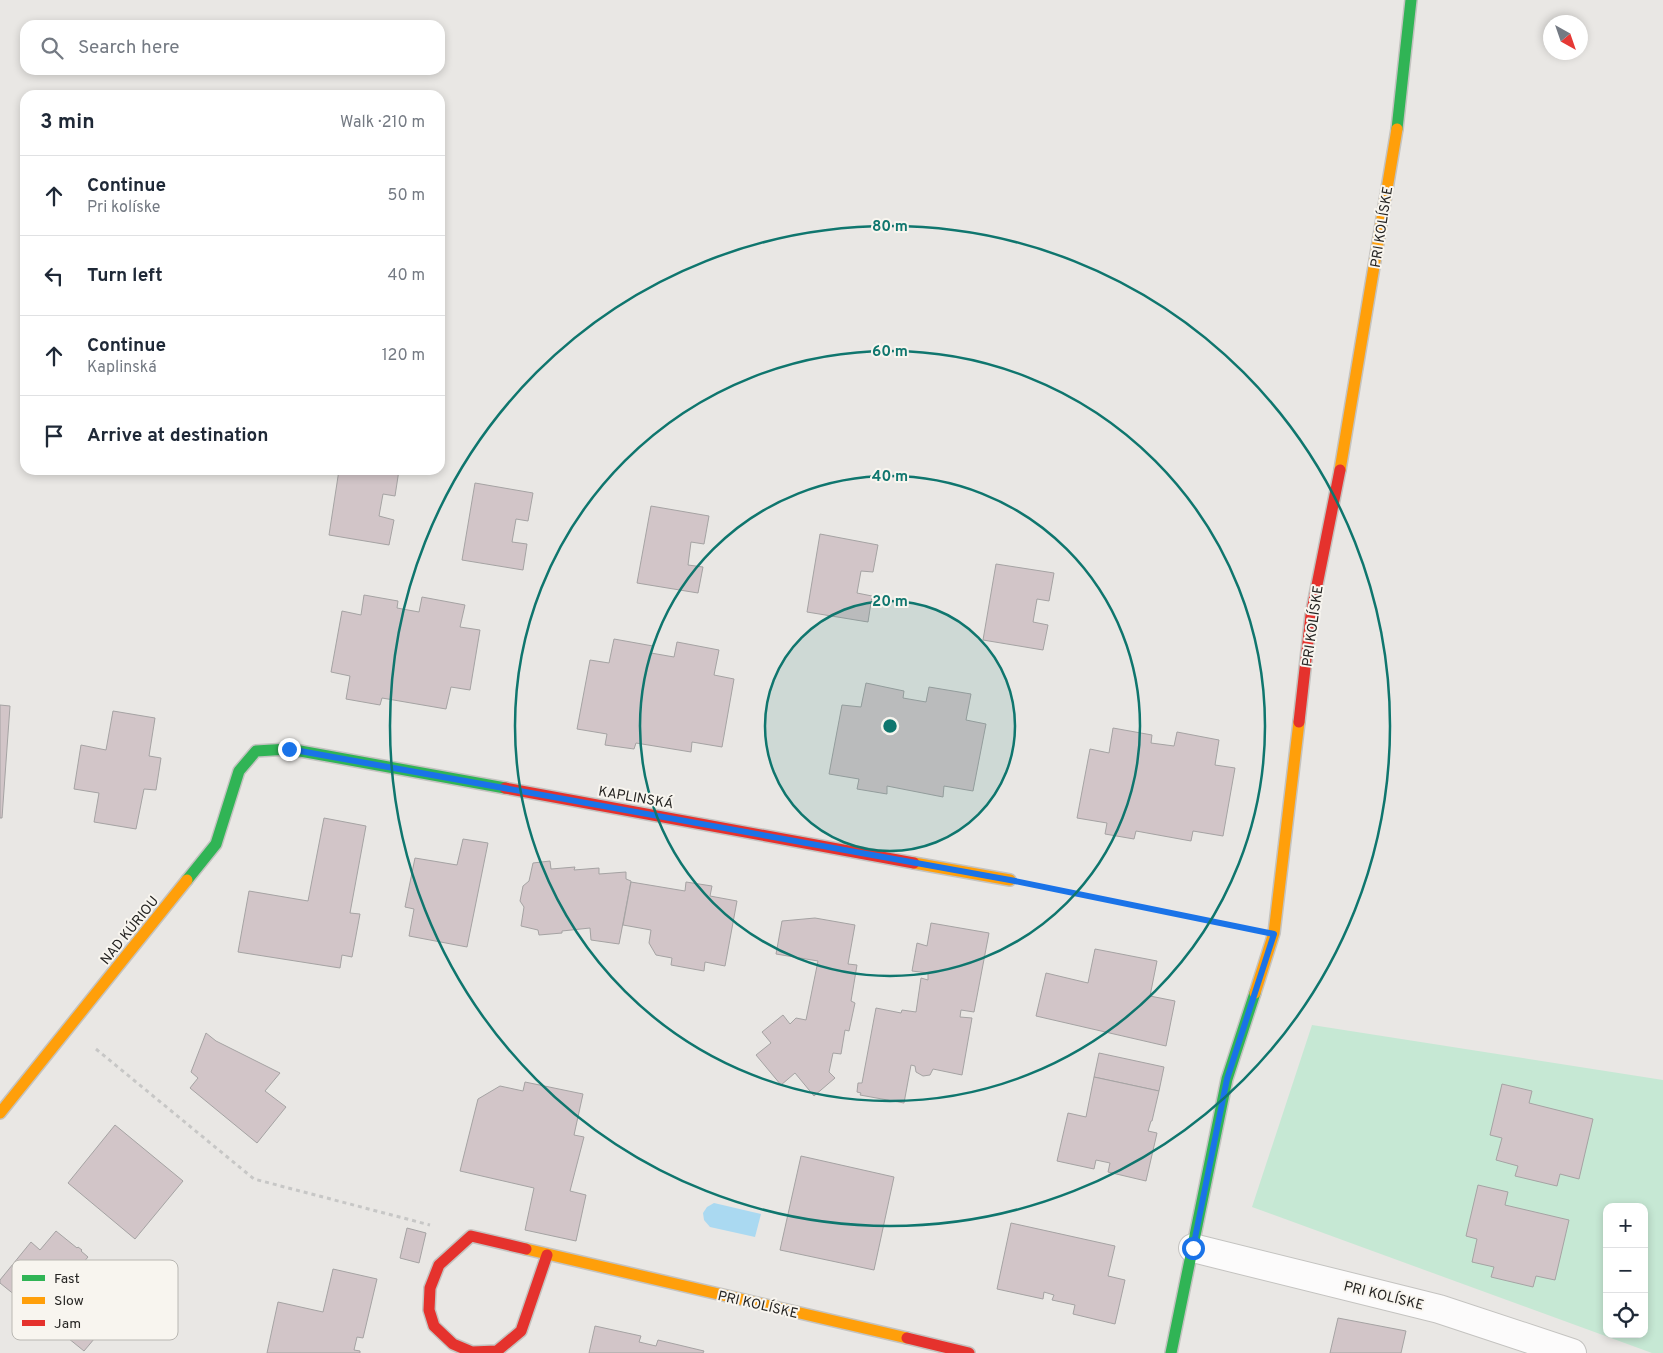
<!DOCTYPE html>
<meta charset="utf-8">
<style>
:root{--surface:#fff;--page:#f2f2f3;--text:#1f2937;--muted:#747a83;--line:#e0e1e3}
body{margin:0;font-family:Overpass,sans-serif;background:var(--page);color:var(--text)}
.controls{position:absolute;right:15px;bottom:15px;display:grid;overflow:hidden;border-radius:10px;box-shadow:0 2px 8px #0003}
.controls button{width:45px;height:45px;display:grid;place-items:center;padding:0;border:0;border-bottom:1px solid var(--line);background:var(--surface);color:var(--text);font:25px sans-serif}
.compass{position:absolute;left:1543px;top:15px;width:45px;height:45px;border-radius:50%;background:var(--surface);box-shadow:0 2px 8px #0003;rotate:140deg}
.stop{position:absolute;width:15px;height:15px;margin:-11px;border:4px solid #1a73e8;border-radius:50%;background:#fff}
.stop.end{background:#1a73e8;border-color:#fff;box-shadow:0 1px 5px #0008}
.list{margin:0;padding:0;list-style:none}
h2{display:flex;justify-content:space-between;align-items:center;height:65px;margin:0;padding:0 20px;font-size:21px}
h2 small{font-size:16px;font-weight:400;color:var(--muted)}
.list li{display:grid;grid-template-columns:32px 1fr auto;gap:15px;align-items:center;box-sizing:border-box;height:80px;padding:0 20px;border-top:1px solid var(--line)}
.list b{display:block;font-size:19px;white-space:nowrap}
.list p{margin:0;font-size:16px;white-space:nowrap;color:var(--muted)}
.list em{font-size:16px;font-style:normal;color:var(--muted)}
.icon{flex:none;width:28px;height:28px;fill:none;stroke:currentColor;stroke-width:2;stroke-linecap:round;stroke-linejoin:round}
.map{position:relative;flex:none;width:1663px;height:1353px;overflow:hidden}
.search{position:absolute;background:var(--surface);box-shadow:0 2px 8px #0003;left:20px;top:20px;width:425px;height:55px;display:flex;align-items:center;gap:12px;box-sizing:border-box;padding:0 18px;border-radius:15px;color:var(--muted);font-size:19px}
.panel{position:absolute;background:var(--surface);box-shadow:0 2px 8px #0003;left:20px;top:90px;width:425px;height:385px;border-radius:15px}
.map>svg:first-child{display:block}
</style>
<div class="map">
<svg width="1663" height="1353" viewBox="0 0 1663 1353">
<rect width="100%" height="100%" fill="#e9e7e4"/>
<path fill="#c6e8d4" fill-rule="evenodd" d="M 1312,1025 L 1663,1080 L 1663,1353 L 1652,1353 L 1252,1207 ZM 1607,1207 L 1644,1207 L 1644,1334 L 1607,1334 Z"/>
<path fill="#aad9f1" d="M 714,1203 L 761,1214 L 755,1237 L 710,1227 L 704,1220 L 703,1213 L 707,1207 Z"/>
<g fill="#d2c5c8" stroke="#a5a3a3">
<path d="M 339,470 L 399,470 L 395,496 L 383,494 L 379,516 L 394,520 L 389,545 L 329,535 Z"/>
<path d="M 475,483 L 533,493 L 528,521 L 516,519 L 512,542 L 527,544 L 523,570 L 462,560 Z"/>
<path d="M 651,506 L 709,516 L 704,544 L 691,542 L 688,565 L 703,567 L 698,593 L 637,583 Z"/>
<path d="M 820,534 L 878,545 L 873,572 L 861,571 L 857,593 L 872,596 L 868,622 L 807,612 Z"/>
<path d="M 996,564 L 1054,573 L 1049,601 L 1037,599 L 1033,622 L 1048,625 L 1043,650 L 983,640 Z"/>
<path d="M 364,595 L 398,601 L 397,608 L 419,612 L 422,597 L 465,605 L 460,627 L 480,630 L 470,690 L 451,687 L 446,709 L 382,698 L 380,705 L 346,699 L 350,676 L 331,672 L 342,611 L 361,615 Z"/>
<path d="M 614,639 L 653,646 L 651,653 L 674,657 L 677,642 L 719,650 L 714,675 L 734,679 L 722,747 L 692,742 L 691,752 L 636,743 L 634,749 L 605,745 L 607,734 L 577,729 L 590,660 L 609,663 Z"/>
<path d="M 866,683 L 904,691 L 903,698 L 926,702 L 929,687 L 971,694 L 966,720 L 986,724 L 973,791 L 944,786 L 943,797 L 887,786 L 887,794 L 857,789 L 859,779 L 829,774 L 842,705 L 861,707 Z"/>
<path d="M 0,705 L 10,706 L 2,818 L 0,818 Z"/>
<path d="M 113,711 L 155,718 L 149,756 L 161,758 L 156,790 L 144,789 L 136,829 L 94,822 L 99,793 L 74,789 L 81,745 L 106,750 Z"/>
<path d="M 1113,728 L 1152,735 L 1151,743 L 1174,746 L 1177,732 L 1219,740 L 1215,765 L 1235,768 L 1223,836 L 1193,831 L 1191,841 L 1136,831 L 1134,839 L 1105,834 L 1107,823 L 1077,818 L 1090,749 L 1109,753 Z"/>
<path d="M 324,818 L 366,826 L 350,913 L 360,914 L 352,957 L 342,955 L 340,968 L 238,952 L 249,891 L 308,901 Z"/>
<path d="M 463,839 L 488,843 L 467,947 L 409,936 L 414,909 L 405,907 L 415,858 L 457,865 Z"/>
<path d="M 550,861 L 551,869 L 575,867 L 574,870 L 599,868 L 599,874 L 626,872 L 626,879 L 631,881 L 619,944 L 591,940 L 590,928 L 562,931 L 562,933 L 539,935 L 538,930 L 521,926 L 524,907 L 520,901 L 523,886 L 529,881 L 533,863 Z"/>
<path d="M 631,882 L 685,891 L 686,882 L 712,886 L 710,896 L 737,901 L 725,966 L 705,962 L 704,971 L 671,965 L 672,958 L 656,955 L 649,943 L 651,930 L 623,925 Z"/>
<path d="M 815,918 L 855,925 L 848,964 L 857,965 L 851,1001 L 855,1003 L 849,1031 L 845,1030 L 841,1054 L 833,1053 L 829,1072 L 835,1078 L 814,1096 L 795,1073 L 781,1085 L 756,1055 L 771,1043 L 762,1032 L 783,1015 L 790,1024 L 796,1018 L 806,1020 L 818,961 L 776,954 L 782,921 Z"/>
<path d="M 931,923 L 989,933 L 974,1012 L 961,1010 L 960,1017 L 972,1018 L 962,1075 L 933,1069 L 930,1075 L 923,1076 L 916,1072 L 915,1066 L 911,1065 L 904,1103 L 860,1095 L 861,1093 L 857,1092 L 858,1083 L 862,1083 L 876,1008 L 901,1013 L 902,1010 L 916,1012 L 921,978 L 928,980 L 928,973 L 912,971 L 917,943 L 927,946 Z"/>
<path d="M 1095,949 L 1157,961 L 1150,996 L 1175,1001 L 1166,1046 L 1036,1016 L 1046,973 L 1088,983 Z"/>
<path d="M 206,1033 L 216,1041 L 280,1073 L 265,1091 L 286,1107 L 257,1143 L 190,1088 L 198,1078 L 191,1072 Z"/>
<path d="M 1099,1053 L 1164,1067 L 1159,1091 L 1094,1077 Z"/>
<path d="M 1094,1077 L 1159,1091 L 1152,1121 L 1151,1121 L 1148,1131 L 1157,1133 L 1146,1181 L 1108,1172 L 1110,1163 L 1096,1160 L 1094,1169 L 1057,1161 L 1068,1113 L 1086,1117 Z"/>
<path d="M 525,1082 L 583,1094 L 574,1135 L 584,1137 L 570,1191 L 586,1195 L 576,1241 L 525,1230 L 534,1188 L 460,1171 L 478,1099 L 500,1086 L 523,1091 Z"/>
<path d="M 1502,1084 L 1532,1091 L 1529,1103 L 1593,1119 L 1579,1179 L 1560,1174 L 1557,1186 L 1515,1176 L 1518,1166 L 1496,1160 L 1502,1138 L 1490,1135 Z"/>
<path d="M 115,1125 L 183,1181 L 135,1239 L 68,1183 Z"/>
<path d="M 801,1156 L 894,1177 L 874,1270 L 780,1250 Z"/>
<path d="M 1478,1185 L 1508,1192 L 1505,1205 L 1569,1220 L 1555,1280 L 1536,1276 L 1533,1287 L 1491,1277 L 1494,1267 L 1472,1262 L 1477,1239 L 1466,1236 Z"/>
<path d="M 1011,1223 L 1115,1246 L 1108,1276 L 1125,1280 L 1115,1324 L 1073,1314 L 1075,1305 L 1052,1300 L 1054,1295 L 1044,1292 L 1043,1299 L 997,1289 Z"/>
<path d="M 407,1228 L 426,1233 L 419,1263 L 400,1258 Z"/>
<path d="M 56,1231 L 77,1248 L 78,1247 L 82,1250 L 81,1251 L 88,1257 L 71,1277 L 72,1289 L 110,1320 L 84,1351 L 0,1283 L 0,1280 L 31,1242 L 40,1250 Z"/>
<path d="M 333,1269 L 377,1279 L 363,1338 L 357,1337 L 354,1350 L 360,1351 L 360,1353 L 267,1353 L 278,1302 L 323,1312 Z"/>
<path d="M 1338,1318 L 1406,1331 L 1401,1353 L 1330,1353 Z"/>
<path d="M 595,1326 L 641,1336 L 639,1342 L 656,1346 L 658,1340 L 704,1351 L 703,1353 L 589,1353 Z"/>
</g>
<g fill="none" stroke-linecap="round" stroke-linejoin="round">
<g stroke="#c4c3c0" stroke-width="30">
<path id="street" d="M 1193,1248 L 1439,1309 L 1572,1353"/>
</g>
<g stroke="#c4c3c0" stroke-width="14">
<g id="fast">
<path d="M 1397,129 L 1411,0"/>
<path d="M 187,880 L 216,844 L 239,771 L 256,751 L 289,749 L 505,788"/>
<path d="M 1171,1353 L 1227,1079 L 1255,993"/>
</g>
</g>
<g stroke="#c4c3c0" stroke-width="14">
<g id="slow">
<path d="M 1340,470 L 1397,129"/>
<path d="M 914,863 L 1010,880"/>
<path d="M 1255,993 L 1274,933 L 1299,722"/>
<path d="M 0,1113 L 187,880"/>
<path d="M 526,1249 L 907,1338"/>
</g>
</g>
<g stroke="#c4c3c0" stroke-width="14">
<g id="jam">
<path d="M 1299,722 L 1311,615 L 1340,470"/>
<path d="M 505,788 L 914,863"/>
<path d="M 526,1249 L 471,1236 L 439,1265 L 430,1288 L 429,1310 L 434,1326 L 453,1344 L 472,1352 L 497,1351 L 521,1331 L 547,1255"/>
<path d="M 907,1338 L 969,1353"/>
</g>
</g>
<g stroke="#c7c7c6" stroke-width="3" stroke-dasharray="4 4" stroke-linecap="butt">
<path d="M 1045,887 L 1240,926"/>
<path d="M 96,1049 L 254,1179 L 430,1225"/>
</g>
<use href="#street" stroke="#fcfbfb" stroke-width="28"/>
<use href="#fast" stroke="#30b455" stroke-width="11"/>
<use href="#slow" stroke="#ff9f0a" stroke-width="11"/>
<use href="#jam" stroke="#e5322d" stroke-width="11"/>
</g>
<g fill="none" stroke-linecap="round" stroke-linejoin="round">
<path stroke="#1a73e8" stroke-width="6" d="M 289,749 L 1010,880 L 1274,934 L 1227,1079 L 1193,1248"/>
</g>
<circle cx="890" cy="726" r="125" fill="#0f766e" fill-opacity=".12"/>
<g fill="none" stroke="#0f766e" stroke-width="2.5">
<circle cx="890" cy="726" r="125"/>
<circle cx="890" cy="726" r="250"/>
<circle cx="890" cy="726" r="375"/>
<circle cx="890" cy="726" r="500"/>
</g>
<g text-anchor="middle" stroke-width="4" stroke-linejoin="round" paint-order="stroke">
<g font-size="14" fill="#262523" stroke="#f8f5ef">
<text transform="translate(1381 227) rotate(-81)" y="5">PRI KOLÍSKE</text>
<text transform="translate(1312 626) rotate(-82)" y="5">PRI KOLÍSKE</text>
<text transform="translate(636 797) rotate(10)" y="5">KAPLINSKÁ</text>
<text transform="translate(129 930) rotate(-51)" y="5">NAD KÚRIOU</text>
<text transform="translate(1384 1295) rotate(14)" y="5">PRI KOLÍSKE</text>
<text transform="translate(758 1304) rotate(13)" y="5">PRI KOLÍSKE</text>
</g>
</g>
<rect x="12" y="1260" width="166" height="80" rx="8" fill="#f8f5ef" stroke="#b9b7b2" stroke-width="1"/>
<rect x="22" y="1275" width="23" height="6" fill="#30b455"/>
<rect x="22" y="1297" width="23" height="7" fill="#ff9f0a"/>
<rect x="22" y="1320" width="23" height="6" fill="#e5322d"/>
<g font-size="14" fill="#262523">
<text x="54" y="1283">Fast</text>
<text x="54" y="1305">Slow</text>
<text x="54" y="1328">Jam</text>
</g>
<circle cx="890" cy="726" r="8" fill="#0f766e" stroke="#f8f5ef" stroke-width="2.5"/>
<g font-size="15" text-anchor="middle" font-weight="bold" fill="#0f766e" stroke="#f8f5ef" stroke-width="4" stroke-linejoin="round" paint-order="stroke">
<text x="890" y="231">80 m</text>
<text x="890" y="356">60 m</text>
<text x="890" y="481">40 m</text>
<text x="890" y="606">20 m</text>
</g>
</svg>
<div class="controls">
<button>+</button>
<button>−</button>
<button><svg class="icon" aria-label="locate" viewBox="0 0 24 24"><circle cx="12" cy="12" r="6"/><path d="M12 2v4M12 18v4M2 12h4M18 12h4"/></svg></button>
</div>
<svg class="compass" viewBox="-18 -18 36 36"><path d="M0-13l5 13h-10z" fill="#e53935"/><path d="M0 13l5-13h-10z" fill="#747a83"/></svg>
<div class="stop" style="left:1193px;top:1248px"></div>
<div class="stop end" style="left:289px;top:749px"></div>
<div class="search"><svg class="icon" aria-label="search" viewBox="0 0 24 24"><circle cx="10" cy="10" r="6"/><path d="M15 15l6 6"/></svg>Search here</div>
<section class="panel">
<h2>3 min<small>Walk · 210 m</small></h2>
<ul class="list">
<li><svg class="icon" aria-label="ahead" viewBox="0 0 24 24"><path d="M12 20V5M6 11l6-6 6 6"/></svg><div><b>Continue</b><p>Pri kolíske</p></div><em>50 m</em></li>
<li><svg class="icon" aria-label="left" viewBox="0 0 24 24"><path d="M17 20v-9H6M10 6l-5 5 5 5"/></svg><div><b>Turn left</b></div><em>40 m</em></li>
<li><svg class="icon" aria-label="ahead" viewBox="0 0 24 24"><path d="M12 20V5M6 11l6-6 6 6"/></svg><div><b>Continue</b><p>Kaplinská</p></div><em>120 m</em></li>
<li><svg class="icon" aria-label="arrive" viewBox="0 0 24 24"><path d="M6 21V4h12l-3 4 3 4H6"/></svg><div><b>Arrive at destination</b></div></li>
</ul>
</section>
</div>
